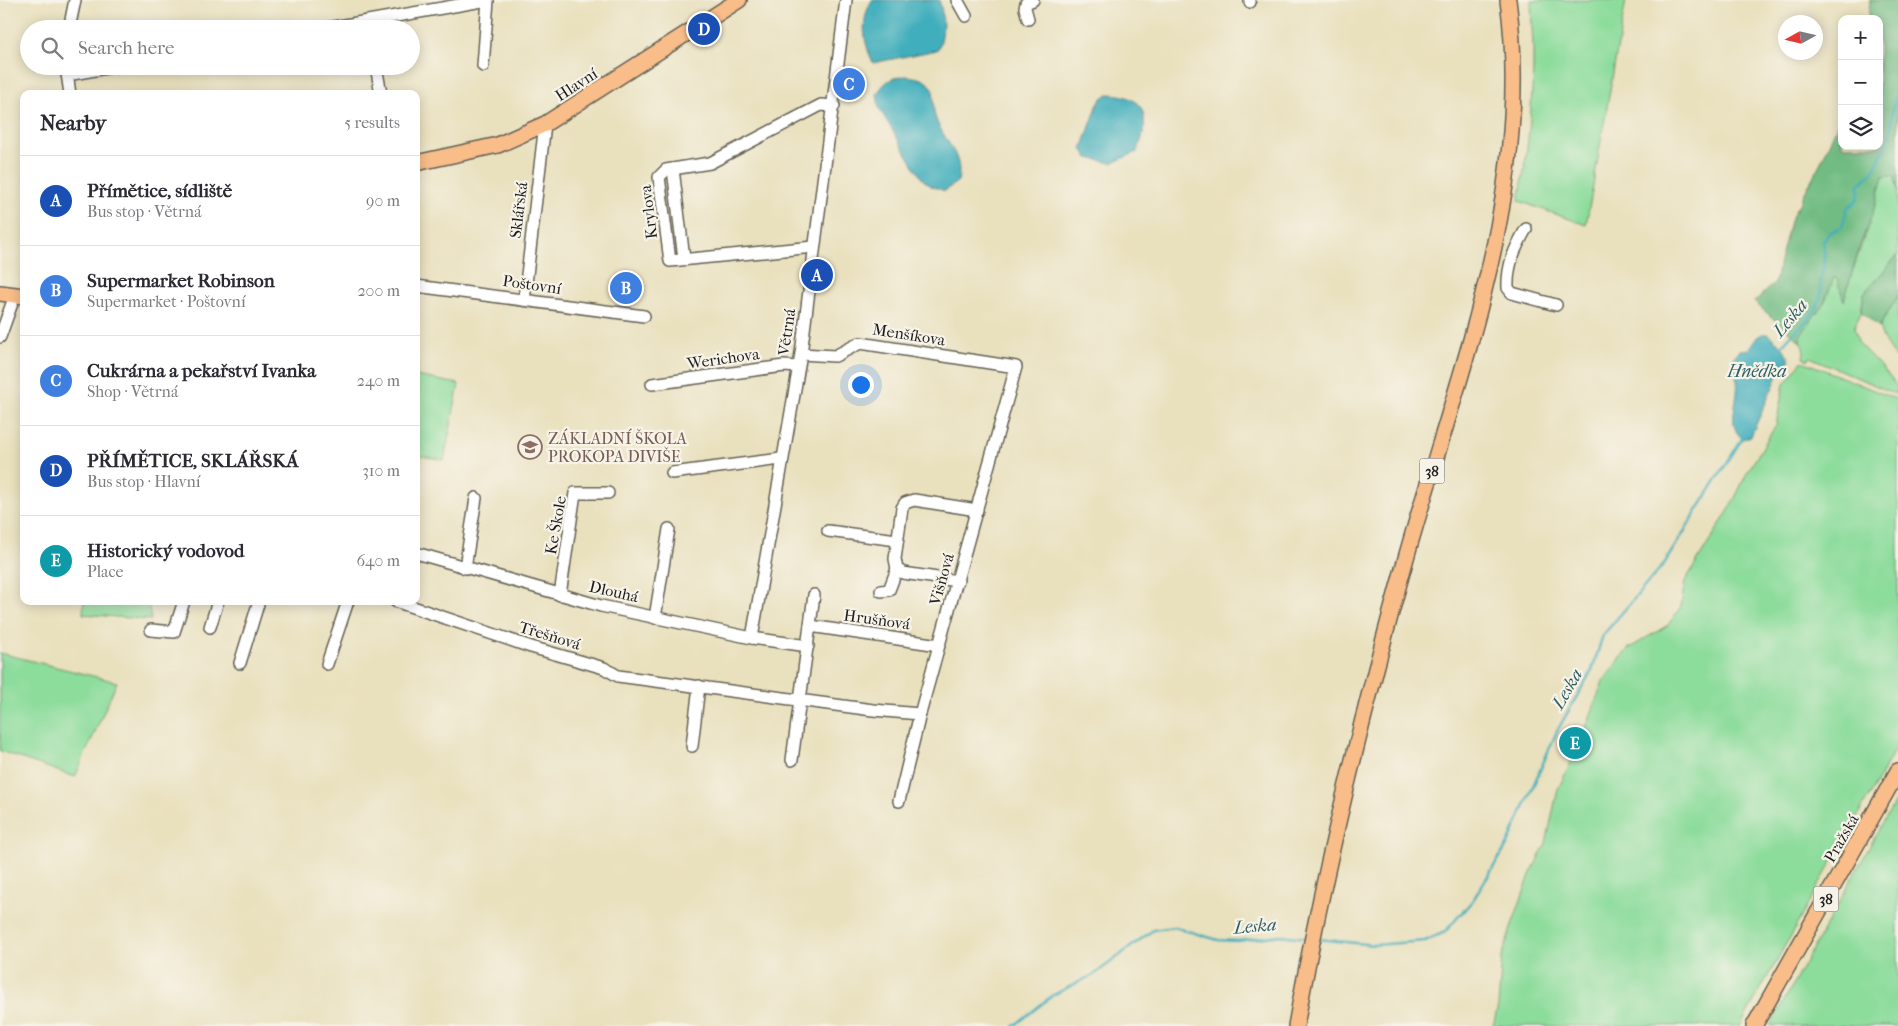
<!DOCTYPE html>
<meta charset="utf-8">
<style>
:root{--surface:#fff;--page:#f2f2f3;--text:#2b2b33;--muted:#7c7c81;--line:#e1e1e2;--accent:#d1495b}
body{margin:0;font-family:"IM FELL French Canon",serif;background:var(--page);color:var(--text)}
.controls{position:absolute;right:15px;top:15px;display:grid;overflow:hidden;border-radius:10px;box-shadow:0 2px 12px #0003}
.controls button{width:45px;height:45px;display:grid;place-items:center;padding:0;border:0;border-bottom:1px solid var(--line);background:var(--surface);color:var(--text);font:25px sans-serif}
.compass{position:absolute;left:1778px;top:15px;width:45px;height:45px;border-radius:50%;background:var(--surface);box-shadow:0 2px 12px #0003;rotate:262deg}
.you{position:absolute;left:860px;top:384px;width:18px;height:18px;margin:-12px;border:4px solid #fff;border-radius:50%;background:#1a73e8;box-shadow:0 0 0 8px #1a73e833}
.badge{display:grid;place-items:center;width:32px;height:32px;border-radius:50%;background:var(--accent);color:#fff;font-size:16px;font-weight:700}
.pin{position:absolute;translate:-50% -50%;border:2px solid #fff;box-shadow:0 1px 5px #0006}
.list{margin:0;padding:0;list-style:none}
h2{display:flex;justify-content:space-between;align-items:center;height:65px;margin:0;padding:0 20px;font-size:21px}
h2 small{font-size:16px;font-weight:400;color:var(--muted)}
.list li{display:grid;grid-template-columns:32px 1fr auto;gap:15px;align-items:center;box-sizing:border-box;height:90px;padding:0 20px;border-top:1px solid var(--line)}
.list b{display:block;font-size:19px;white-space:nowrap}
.list p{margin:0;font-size:16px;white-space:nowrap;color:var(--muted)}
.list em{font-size:16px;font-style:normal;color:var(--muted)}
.icon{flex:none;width:28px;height:28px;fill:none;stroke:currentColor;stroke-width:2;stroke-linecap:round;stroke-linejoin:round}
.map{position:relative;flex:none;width:1898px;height:1026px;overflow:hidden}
.search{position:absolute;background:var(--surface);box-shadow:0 2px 12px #0003;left:20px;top:20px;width:400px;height:55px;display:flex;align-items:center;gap:12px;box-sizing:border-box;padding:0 18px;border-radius:28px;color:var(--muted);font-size:19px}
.panel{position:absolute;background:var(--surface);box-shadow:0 2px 12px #0003;left:20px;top:90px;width:400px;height:515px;border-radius:10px}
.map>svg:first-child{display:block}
</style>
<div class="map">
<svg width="1898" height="1026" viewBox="0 0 1898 1026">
<rect width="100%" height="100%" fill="#f7f3e8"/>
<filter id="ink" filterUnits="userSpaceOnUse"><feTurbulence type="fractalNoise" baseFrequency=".02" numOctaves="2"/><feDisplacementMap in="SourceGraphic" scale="10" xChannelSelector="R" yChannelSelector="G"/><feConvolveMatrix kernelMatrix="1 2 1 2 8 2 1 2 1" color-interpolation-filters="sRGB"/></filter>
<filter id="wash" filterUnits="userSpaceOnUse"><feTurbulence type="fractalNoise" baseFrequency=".0096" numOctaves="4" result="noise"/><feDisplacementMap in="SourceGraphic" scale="20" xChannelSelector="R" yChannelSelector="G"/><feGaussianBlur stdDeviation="1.12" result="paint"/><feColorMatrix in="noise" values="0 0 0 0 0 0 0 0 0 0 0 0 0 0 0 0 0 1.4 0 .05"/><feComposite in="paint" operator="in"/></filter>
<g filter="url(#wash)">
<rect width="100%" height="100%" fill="#e9e0bd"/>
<g fill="#8cdc9b" stroke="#547c5c">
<path d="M 1531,0 L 1626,0 L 1586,225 L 1519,201 C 1527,156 1532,112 1533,66 C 1534,44 1531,22 1531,0 Z"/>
<path d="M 1894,175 L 1898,191 L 1898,255 L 1864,293 L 1861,312 L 1854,328 L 1859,344 L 1886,372 L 1898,388 L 1895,394 L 1810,357 L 1808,360 L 1803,358 L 1804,351 L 1800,335 L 1825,301 L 1834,277 L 1837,279 L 1844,299 C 1856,258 1872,218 1883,176 Z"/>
<path d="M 1898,296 L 1898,356 L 1896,359 C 1872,325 1878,330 1898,296 Z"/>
<path d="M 1802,361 L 1898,400 L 1898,744 L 1740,1026 L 1493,1026 L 1498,1006 L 1502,957 L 1513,922 L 1530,875 L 1546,843 L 1558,789 L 1581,742 L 1603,681 L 1628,649 L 1668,625 L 1681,606 L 1685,581 L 1729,510 L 1747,473 L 1776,425 L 1784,384 Z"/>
<path d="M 416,376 L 459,384 L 444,460 L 416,455 Z"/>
<path d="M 84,601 L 148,601 L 151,620 L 83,614 Z"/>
<path d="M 0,653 L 117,682 L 75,777 L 0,751 Z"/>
<path d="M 1898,796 L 1898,1026 L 1770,1026 L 1881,826 Z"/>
</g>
<g fill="#71bc83" stroke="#466c50">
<path d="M 1870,0 L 1898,0 L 1898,191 L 1894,175 L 1883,176 L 1873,213 L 1860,245 L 1844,301 L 1837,279 L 1834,277 L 1825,301 L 1801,335 L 1801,342 L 1754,302 L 1775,282 L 1790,221 L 1824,156 L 1842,113 L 1842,146 L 1879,146 L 1879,19 L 1868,19 Z"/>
<path d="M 1898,255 L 1898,296 L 1879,327 L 1861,312 L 1864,293 Z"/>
</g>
<g fill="#40aebc" stroke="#2e656c">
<path d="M 872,0 L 939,0 C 944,13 945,39 937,50 L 873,63 C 863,40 860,22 872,0 Z"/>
<path d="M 906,76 C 914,77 926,78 931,86 C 936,94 932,106 935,116 C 942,140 964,153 958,181 L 945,191 L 931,186 L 922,179 L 879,108 L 877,94 C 885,81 891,77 906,76 Z"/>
<path d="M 1108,94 C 1149,95 1150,121 1137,152 L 1112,163 L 1088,158 L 1082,149 L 1097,106 L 1101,99 Z"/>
<path d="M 1762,334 L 1768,334 L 1782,346 L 1790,359 L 1777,378 L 1751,436 L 1743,439 C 1724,425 1740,400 1737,380 C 1735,372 1731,367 1733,358 L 1740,350 L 1749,349 L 1757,337 Z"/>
</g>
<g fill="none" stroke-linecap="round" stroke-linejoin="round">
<g stroke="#40aebc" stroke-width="2.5">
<path d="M 1781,347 C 1793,330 1814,320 1820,299 C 1822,293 1820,286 1821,280 C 1824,264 1826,259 1823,242 L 1829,233 L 1842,227 L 1847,209 L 1858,199 L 1859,185 L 1873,172 L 1891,134 L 1892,113 L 1898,86"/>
<path d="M 1318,939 L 1374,945 L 1425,941 L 1445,932 L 1473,900 L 1508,844 L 1557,731 L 1592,670 L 1603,635 L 1664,564 L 1743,437"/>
<path d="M 1014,1026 L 1053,995 L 1095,974 L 1153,930 L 1174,927 L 1218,940 L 1238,941 L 1280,935 L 1307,938"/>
</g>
</g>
</g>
<g filter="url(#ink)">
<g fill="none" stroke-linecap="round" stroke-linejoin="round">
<g stroke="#646154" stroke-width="14">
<g id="minor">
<path d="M 957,0 L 966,16"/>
<path d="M 1250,2 L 1250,0"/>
<path d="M 1028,19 L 1025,8 L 1026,3 L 1033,0"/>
<path d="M 69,29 L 75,0"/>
<path d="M 322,29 L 488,0"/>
<path d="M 66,66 L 70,94"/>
<path d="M 376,66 L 381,94"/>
<path d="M 483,66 L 488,0"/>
<path d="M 67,75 L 117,66"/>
<path d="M 673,169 L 684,259"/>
<path d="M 1526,229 C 1515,248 1507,265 1508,288 L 1512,293 L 1556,305"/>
<path d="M 814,247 L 670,261 L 659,177 L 666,170 L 710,163 L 821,105 L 834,106"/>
<path d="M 416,286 L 644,316"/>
<path d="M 524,300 L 545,124"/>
<path d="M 0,337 L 15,295"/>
<path d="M 801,354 L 835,356 L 860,343 L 1016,367 L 920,714 L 899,801"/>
<path d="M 652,384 L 784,366 L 798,367"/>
<path d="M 672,473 L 781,459"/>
<path d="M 828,531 L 897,540"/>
<path d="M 416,553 L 601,606 L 752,638 L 808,646"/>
<path d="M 465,568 L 476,498"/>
<path d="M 958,581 L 903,573 L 897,569 L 895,559 L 902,508 L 905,503 L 914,500 L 977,510"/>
<path d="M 881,591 L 889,590 L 897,569"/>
<path d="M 560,595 L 575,493 L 608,493"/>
<path d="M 395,601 L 531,647 L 604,668 L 618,676 L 873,710 L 920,714"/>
<path d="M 655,618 L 669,529"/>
<path d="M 810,626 L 939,645"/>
<path d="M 210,627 L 218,601"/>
<path d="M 151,630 L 174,632 L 184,601"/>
<path d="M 752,638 L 801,354 L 846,0"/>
<path d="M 240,663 L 259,601"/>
<path d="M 327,664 L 348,601"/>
<path d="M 692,746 L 699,686"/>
<path d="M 792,760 L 814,595"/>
</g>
</g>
<g stroke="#646154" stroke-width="18">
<g id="major">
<path d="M 416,163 L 498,145 L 545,124 L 739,0"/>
<path d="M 0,293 L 24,296"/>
<path d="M 1296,1026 C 1324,868 1363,712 1406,558 C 1457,376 1534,192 1508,0"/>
<path d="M 1754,1026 L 1898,771"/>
</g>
</g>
<use href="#minor" stroke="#fff" stroke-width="11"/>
<use href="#major" stroke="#f8bd89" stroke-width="15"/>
</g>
</g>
<defs>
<g id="school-ring" transform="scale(1.25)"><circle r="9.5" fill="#f7f3e8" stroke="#8d6e63" stroke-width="1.5"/><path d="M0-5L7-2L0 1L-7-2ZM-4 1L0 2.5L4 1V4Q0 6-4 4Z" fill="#8d6e63"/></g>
</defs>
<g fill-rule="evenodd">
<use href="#school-ring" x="530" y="447"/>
</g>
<g text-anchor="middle" stroke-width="4.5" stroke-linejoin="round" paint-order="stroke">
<g fill="#f7f3e8" stroke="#5e5c59" stroke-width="1">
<rect x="1419.5" y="458.5" width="25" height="25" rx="4"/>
<rect x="1813.5" y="886.5" width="25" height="25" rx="4"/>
</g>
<g font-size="15" font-weight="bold" fill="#1c1c1c">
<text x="1432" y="476">38</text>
<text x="1826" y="904">38</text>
</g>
<g font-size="16" fill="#1c1c1c" stroke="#f7f3e8">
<text transform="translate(576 84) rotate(-33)" y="6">Hlavní</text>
<text transform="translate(518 210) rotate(-83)" y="6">Sklářská</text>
<text transform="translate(648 212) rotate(-97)" y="6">Krylova</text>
<text transform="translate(532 284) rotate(8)" y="6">Poštovní</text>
<text transform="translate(786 332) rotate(-82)" y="6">Větrná</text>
<text transform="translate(909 334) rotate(9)" y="6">Menšíkova</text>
<text transform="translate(723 358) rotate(-8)" y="6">Werichova</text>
<text transform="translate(555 525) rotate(-80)" y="6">Ke Škole</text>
<text transform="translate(941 579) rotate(-74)" y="6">Višňová</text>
<text transform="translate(614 591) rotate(13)" y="6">Dlouhá</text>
<text transform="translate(877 619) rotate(8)" y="6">Hrušňová</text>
<text transform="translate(550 635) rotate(17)" y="6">Třešňová</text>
<text transform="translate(1841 838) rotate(-60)" y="6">Pražská</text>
</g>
<g font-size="16" fill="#785e54" stroke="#f7f3e8" text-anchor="start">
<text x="548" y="444">ZÁKLADNÍ ŠKOLA<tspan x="548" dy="18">PROKOPA DIVIŠE</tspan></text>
</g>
<g font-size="18" font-style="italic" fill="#2c5e64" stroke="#f7f3e8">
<text transform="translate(1790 318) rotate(-50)" y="6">Leska</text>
<text x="1757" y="377">Hnědka</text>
<text transform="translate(1567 689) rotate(-60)" y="6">Leska</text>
<text transform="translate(1255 926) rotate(-5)" y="6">Leska</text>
</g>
</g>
</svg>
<div class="controls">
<button>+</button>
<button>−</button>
<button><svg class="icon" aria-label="layers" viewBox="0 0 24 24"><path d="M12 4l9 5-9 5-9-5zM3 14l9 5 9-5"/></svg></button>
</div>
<svg class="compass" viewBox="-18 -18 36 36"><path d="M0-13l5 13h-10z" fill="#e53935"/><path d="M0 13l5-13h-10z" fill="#7c7c81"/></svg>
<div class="you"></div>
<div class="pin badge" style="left:817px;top:275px;background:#1a4fb4">A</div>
<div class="pin badge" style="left:626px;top:288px;background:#3f7fe0">B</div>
<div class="pin badge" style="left:849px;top:84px;background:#3f7fe0">C</div>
<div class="pin badge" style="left:704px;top:29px;background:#1a4fb4">D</div>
<div class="pin badge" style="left:1575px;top:743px;background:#0f9aa8">E</div>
<div class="search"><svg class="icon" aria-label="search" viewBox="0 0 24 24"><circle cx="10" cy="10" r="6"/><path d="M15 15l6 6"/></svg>Search here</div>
<section class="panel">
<h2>Nearby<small>5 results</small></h2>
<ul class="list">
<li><span class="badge" style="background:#1a4fb4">A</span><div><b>Přímětice, sídliště</b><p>Bus stop · Větrná</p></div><em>90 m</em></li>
<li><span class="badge" style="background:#3f7fe0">B</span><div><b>Supermarket Robinson</b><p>Supermarket · Poštovní</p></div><em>200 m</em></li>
<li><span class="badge" style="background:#3f7fe0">C</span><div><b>Cukrárna a pekařství Ivanka</b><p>Shop · Větrná</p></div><em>240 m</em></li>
<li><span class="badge" style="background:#1a4fb4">D</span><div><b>PŘÍMĚTICE, SKLÁŘSKÁ</b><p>Bus stop · Hlavní</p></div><em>310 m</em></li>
<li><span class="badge" style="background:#0f9aa8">E</span><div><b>Historický vodovod</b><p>Place</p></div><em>640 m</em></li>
</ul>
</section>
</div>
